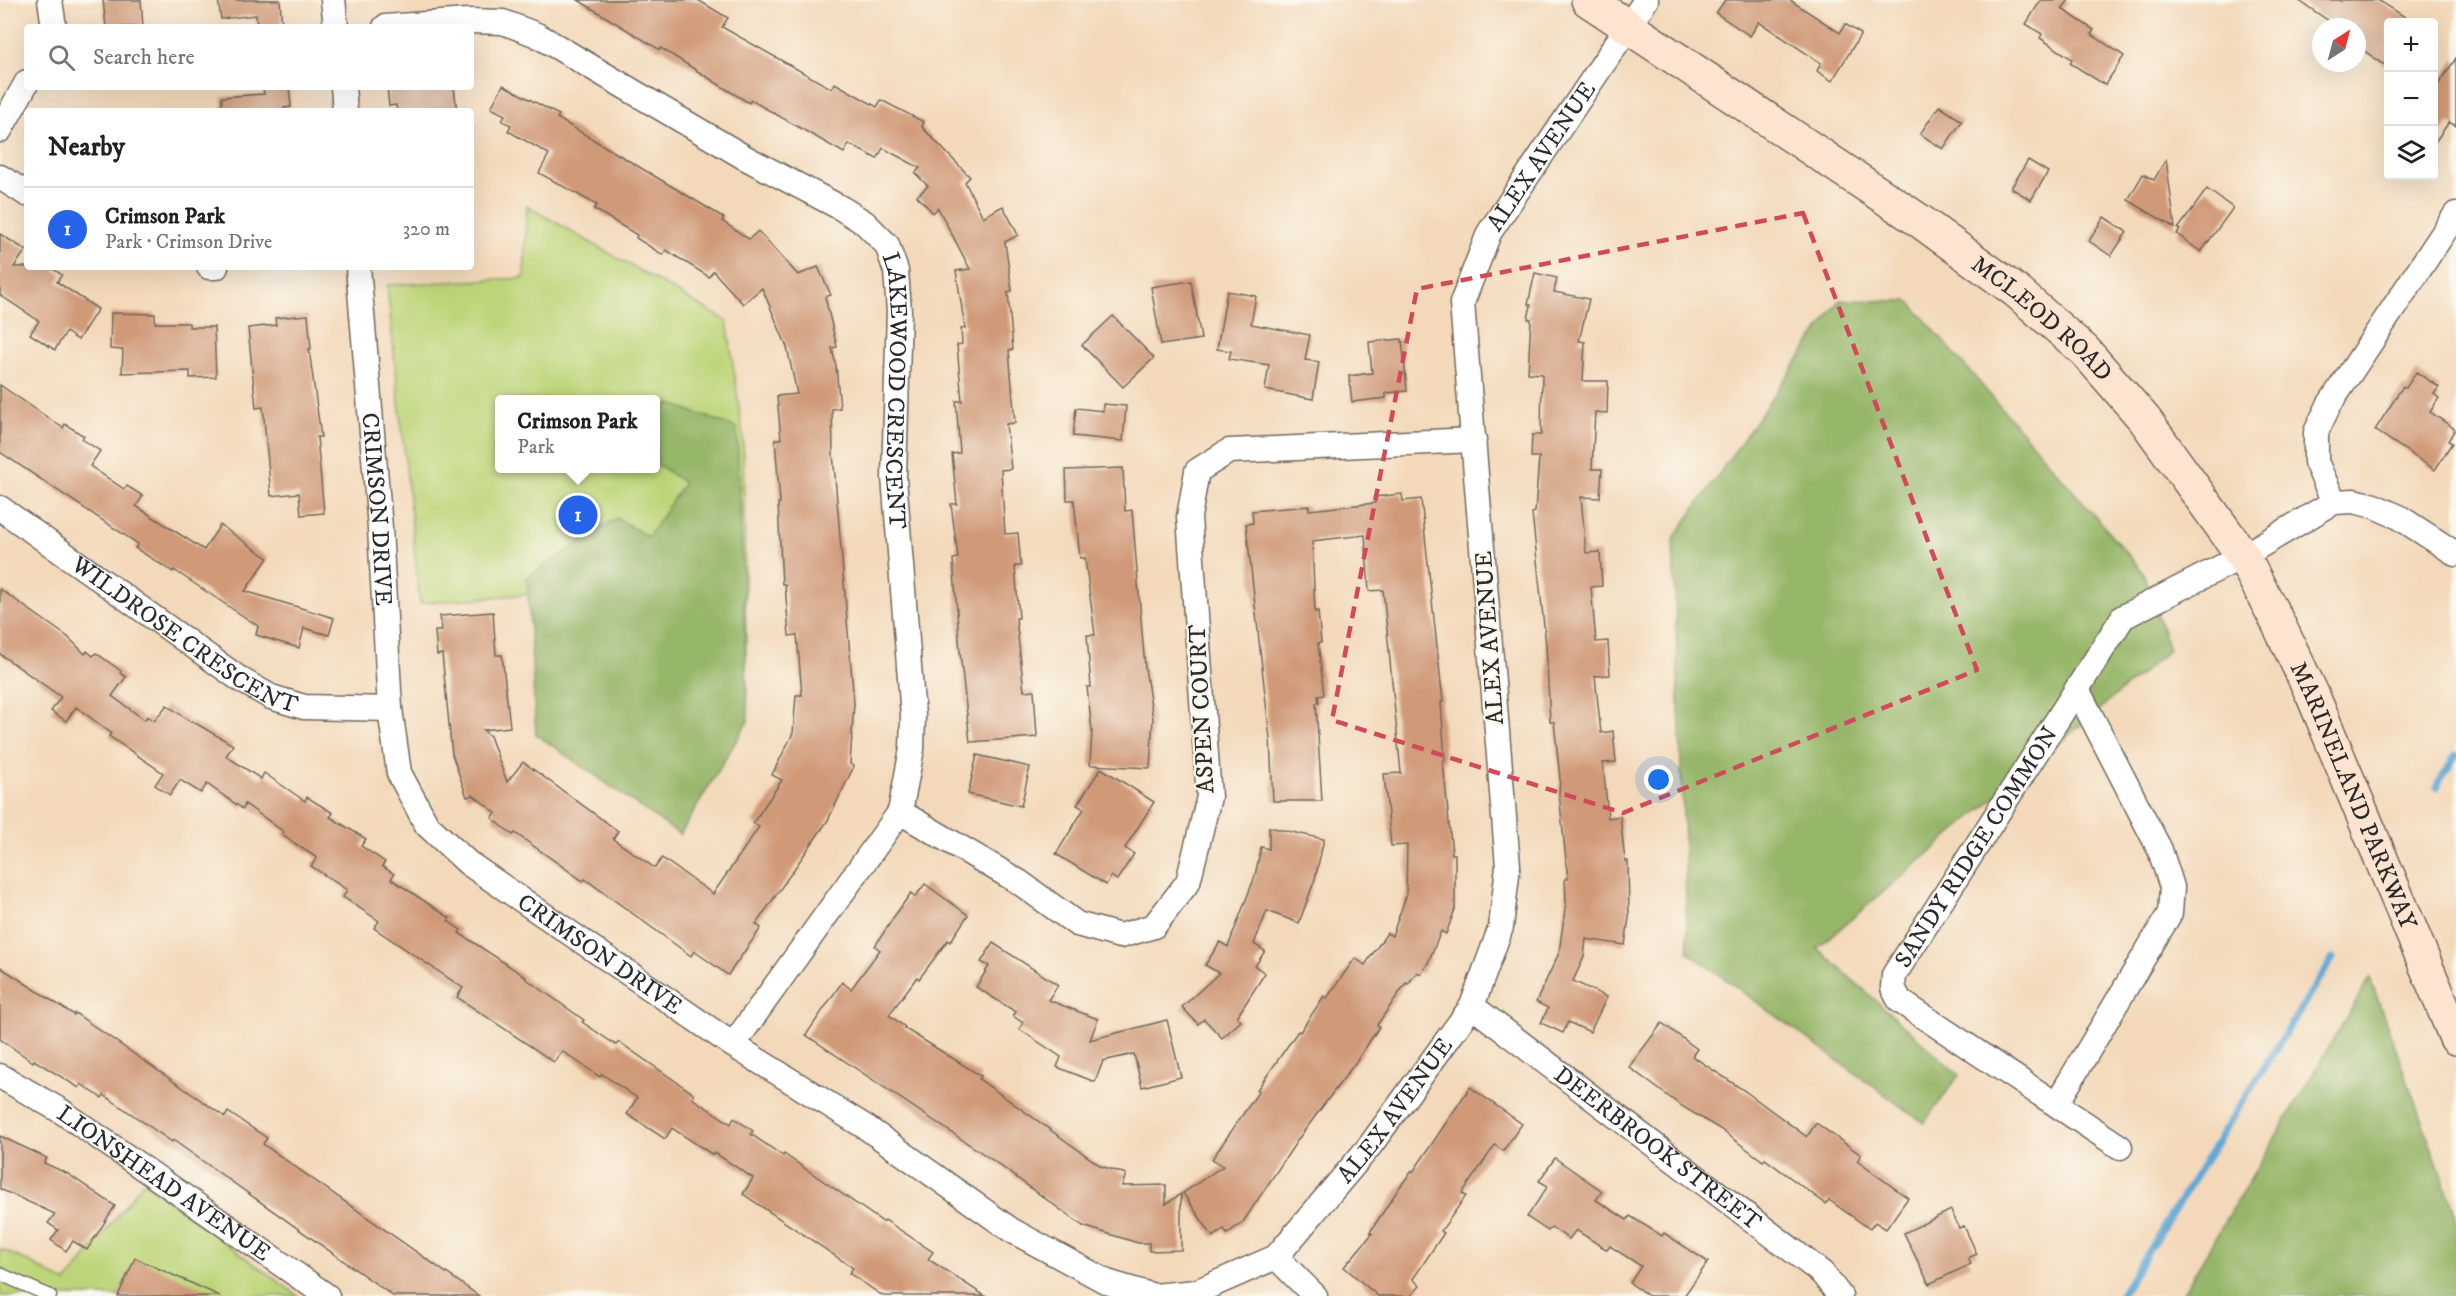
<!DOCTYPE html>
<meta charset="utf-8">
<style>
:root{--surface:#fff;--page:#f2f2f2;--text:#202124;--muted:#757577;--line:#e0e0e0;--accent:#2563eb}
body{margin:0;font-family:"IM FELL DW Pica",serif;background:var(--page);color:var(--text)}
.controls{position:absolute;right:18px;top:18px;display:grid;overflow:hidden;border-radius:6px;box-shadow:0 6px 24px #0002}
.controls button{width:54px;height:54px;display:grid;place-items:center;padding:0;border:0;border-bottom:2px solid var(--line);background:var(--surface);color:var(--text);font:30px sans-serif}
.compass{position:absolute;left:2312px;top:18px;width:54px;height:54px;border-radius:50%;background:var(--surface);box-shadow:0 6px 24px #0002;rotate:36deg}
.you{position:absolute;left:1659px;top:780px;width:21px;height:21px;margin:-15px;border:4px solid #fff;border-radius:50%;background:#1a73e8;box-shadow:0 0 0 9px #1a73e833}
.badge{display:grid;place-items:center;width:39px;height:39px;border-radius:50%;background:var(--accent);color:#fff;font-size:20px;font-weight:700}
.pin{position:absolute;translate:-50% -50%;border:3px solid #fff;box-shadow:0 2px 6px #0006}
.popup{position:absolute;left:495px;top:395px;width:165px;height:78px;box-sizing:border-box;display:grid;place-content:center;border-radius:6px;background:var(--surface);filter:drop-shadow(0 2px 4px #0005);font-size:20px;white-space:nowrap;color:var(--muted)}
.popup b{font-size:22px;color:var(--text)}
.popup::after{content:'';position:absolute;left:50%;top:100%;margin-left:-12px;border:12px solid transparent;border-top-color:var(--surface)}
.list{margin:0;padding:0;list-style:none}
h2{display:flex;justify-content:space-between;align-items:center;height:78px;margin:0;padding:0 24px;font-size:26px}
h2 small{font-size:20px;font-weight:400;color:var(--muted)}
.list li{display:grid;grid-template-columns:39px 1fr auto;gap:18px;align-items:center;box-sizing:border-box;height:84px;padding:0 24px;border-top:2px solid var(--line)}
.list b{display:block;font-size:22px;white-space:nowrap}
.list p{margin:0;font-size:20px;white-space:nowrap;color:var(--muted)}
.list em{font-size:20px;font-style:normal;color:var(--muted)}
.icon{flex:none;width:33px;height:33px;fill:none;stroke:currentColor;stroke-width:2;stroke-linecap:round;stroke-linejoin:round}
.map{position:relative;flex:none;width:2456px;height:1296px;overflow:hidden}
.search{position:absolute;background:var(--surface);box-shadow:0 6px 24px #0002;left:24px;top:24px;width:450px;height:66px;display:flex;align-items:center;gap:15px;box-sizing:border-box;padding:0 21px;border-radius:6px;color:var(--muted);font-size:22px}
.panel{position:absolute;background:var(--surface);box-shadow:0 6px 24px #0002;left:24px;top:108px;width:450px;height:162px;border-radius:6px}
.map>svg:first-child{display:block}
</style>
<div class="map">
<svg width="2456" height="1296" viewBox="0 0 2456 1296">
<rect width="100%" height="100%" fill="#fbf7ec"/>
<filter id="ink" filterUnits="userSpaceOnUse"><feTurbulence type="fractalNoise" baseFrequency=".0167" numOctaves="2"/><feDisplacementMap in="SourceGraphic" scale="12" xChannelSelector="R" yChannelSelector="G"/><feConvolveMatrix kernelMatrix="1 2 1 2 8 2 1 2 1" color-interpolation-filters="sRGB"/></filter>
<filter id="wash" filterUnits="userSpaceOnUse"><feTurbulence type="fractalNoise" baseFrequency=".008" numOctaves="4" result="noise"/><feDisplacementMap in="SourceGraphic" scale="24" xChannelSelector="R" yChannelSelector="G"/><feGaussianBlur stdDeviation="1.35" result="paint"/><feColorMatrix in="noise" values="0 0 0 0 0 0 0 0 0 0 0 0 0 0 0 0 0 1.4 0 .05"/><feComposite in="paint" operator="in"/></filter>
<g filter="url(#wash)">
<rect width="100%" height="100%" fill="#f3d9ba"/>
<g fill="#bdd579" stroke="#748052" stroke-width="1.5" fill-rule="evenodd">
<path d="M 527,206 L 727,321 L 743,436 L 747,723 L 531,594 L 420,603 L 387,285 L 524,278 ZM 500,400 L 656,400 L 656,468 L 500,468 Z"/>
<path d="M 143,1182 L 298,1296 L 0,1296 L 0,1249 L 27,1261 L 66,1283 Z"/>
</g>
<g fill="#96b669" stroke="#60704a" stroke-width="1.5">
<path d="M 1840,300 L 1909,301 L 2143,572 L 2169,650 L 1817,948 L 1959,1075 L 1924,1123 L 1688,952 L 1673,540 Z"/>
<path d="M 669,403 L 737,428 L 748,721 L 680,835 L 536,734 L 527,578 L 617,518 L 648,537 L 684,483 L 656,463 L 656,420 Z"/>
<path d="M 2370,978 L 2456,1215 L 2456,1296 L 2181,1296 Z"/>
</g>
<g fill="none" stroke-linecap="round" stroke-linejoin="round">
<g stroke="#60a8d7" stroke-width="7">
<path d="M 2436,787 L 2456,755"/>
<path d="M 2120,1296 L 2333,958"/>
</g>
</g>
<g id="blocks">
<g fill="#d09a78">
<path d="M 103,0 L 141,0 L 143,27 L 106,27 Z"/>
<path d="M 218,0 L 280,0 L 282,27 L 257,27 L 256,15 L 221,19 Z"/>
<path d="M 578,0 L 698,0 L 728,18 L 722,27 L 832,89 L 835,83 L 877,107 L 881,100 L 924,122 L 922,127 L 970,177 L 965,182 L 983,217 L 1003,206 L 1018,235 L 1005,242 L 1012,291 L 1008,292 L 1013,350 L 1009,350 L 1015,423 L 1006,424 L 1011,469 L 1001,470 L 1005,534 L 1018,533 L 1021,566 L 1015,566 L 1019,618 L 1016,618 L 1024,691 L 1034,690 L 1037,737 L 970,742 L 960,652 L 953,559 L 958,558 L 951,504 L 957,504 L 952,454 L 960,453 L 956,401 L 962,401 L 957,345 L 962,344 L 961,329 L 965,328 L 956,271 L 970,269 L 938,208 L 933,213 L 917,196 L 928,186 L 915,173 L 920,168 L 883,148 L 877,159 L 849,144 L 844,153 L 751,100 L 749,103 L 726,89 L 661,48 L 660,50 Z"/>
<path d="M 1725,0 L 1790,0 L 1840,33 L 1845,24 L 1861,34 L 1832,81 L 1817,71 L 1821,63 L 1759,22 L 1750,36 L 1716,13 Z"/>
<path d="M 2041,0 L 2069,0 L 2062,9 L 2094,30 L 2091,34 L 2124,56 L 2105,85 L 2070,63 L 2072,59 L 2040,38 L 2042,34 L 2026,24 Z"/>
<path d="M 2298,0 L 2378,0 L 2413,22 L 2388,22 L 2388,67 L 2357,46 L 2357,27 L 2338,27 Z"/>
<path d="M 2456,58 L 2456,126 L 2449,122 L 2433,145 L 2433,93 Z"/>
<path d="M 503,85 L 559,115 L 557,118 L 708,208 L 724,218 L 722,221 L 749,239 L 758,231 L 798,275 L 818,267 L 831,295 L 825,297 L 837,347 L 832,348 L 836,366 L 840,408 L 832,409 L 833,453 L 854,703 L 850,764 L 854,766 L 828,820 L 756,924 L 761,928 L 728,975 L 694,951 L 691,956 L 585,879 L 583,881 L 515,833 L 513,835 L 492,818 L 496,813 L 473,795 L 467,797 L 452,754 L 442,654 L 437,655 L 435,631 L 442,631 L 440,616 L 493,612 L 496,655 L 502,655 L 510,727 L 483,730 L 490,736 L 507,782 L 523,762 L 618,831 L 613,839 L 655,868 L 662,858 L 713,894 L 759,827 L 753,823 L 782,780 L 772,775 L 793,733 L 796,695 L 802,695 L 797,635 L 789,636 L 785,584 L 782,584 L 778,503 L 780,503 L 775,439 L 781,439 L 777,396 L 797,394 L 787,347 L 762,288 L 743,304 L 713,271 L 709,277 L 666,250 L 663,255 L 636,238 L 637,235 L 594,209 L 597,205 L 539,173 L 549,154 L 508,131 L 511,125 L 502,121 L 505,115 L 491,108 Z"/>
<path d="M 263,87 L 289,87 L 291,107 L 284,108 L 284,111 L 222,111 L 222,97 L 264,94 Z"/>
<path d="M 387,87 L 454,87 L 457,111 L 397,111 L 396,105 L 389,106 Z"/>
<path d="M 1939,106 L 1962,121 L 1943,149 L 1920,134 Z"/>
<path d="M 2166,159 L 2175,228 L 2128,200 L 2143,174 L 2154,180 Z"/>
<path d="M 2028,160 L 2048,172 L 2031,200 L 2011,188 Z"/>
<path d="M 2207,189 L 2233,208 L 2201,252 L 2177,234 L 2180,230 L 2178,229 Z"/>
<path d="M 2104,217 L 2127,232 L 2111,256 L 2089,241 Z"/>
<path d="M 0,234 L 26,250 L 14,267 L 50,267 L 62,275 L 57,282 L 98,309 L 78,340 L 66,332 L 55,350 L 30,334 L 39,321 L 0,295 Z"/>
<path d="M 1535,273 L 1557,278 L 1554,292 L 1589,299 L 1579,341 L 1585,342 L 1583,381 L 1608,381 L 1607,413 L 1595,412 L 1592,469 L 1602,469 L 1600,498 L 1581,497 L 1586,553 L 1600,552 L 1602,586 L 1591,587 L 1596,642 L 1608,641 L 1610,675 L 1595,676 L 1601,733 L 1613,731 L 1616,762 L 1603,763 L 1608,818 L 1620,816 L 1625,861 L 1628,861 L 1629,918 L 1625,945 L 1586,939 L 1584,957 L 1573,981 L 1607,997 L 1590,1032 L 1568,1022 L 1563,1033 L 1541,1023 L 1548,1008 L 1536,1002 L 1559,953 L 1566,902 L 1565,879 L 1568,879 L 1559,793 L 1560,778 L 1554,722 L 1550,722 L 1546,645 L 1532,513 L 1535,512 L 1539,457 L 1531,457 L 1532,435 L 1541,435 L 1542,374 L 1528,373 L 1531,319 L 1528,319 L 1531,305 L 1528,304 Z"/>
<path d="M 1191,281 L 1201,339 L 1161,345 L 1151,287 Z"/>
<path d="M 1227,291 L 1256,296 L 1251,324 L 1310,335 L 1305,360 L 1319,362 L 1313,399 L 1265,390 L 1269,365 L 1229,359 L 1231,351 L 1217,349 Z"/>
<path d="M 111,313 L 155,314 L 155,323 L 189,323 L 189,327 L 214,327 L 216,377 L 190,378 L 190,371 L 122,373 L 123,350 L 110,349 Z"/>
<path d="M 308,315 L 311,349 L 309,349 L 321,437 L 317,437 L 324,513 L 301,515 L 299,493 L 271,496 L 263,407 L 256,408 L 248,328 L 276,325 L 275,318 Z"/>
<path d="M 1113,316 L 1154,358 L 1123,387 L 1082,345 Z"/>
<path d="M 1402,339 L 1407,391 L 1386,393 L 1386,398 L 1352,402 L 1349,376 L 1372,373 L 1369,342 Z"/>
<path d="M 2416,372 L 2439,387 L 2434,394 L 2439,398 L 2430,412 L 2455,429 L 2448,441 L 2452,443 L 2435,470 L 2375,430 L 2403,386 L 2406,388 Z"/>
<path d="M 0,385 L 63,428 L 65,424 L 84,436 L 82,439 L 100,451 L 90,466 L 124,489 L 127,486 L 143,496 L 136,506 L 204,550 L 220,525 L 268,558 L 245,591 L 334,618 L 329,635 L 304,628 L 299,648 L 256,635 L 258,626 L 174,570 L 173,572 L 135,548 L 138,544 L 0,452 Z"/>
<path d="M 1103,404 L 1126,406 L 1123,441 L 1073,436 L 1076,408 L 1103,411 Z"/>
<path d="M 1123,468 L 1125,511 L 1132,510 L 1145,668 L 1153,719 L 1150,768 L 1090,765 L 1092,730 L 1087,687 L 1091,687 L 1087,635 L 1095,635 L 1085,558 L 1080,558 L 1074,500 L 1067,500 L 1066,470 Z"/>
<path d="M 1402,494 L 1403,501 L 1421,499 L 1443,702 L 1441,702 L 1445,761 L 1443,761 L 1452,854 L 1455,854 L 1455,909 L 1446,934 L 1441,931 L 1428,963 L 1421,974 L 1417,972 L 1408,984 L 1406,983 L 1377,1025 L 1379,1027 L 1358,1059 L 1299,1138 L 1243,1222 L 1227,1234 L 1224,1229 L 1213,1237 L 1183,1193 L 1223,1166 L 1212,1159 L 1259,1091 L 1257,1090 L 1298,1031 L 1300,1032 L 1324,996 L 1327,998 L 1355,958 L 1365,965 L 1387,933 L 1392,936 L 1406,896 L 1407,845 L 1391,846 L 1384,774 L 1401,773 L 1383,590 L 1369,591 L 1365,535 L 1312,541 L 1315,612 L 1318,611 L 1321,643 L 1318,643 L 1324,695 L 1318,696 L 1319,703 L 1316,703 L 1322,801 L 1273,801 L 1270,739 L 1246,524 L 1253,523 L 1252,511 L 1309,506 L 1309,510 L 1375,503 L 1374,497 Z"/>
<path d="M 0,589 L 68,637 L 85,654 L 87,651 L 93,656 L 96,653 L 121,671 L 120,673 L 126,677 L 112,696 L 145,720 L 147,716 L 154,721 L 167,705 L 191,722 L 192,721 L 233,745 L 226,756 L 261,779 L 264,773 L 305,801 L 307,797 L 333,813 L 330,817 L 366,839 L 361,846 L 385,862 L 382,866 L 394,874 L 391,879 L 450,918 L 448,921 L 461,930 L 459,933 L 526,977 L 525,978 L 584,1020 L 582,1022 L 616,1045 L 619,1042 L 694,1094 L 692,1098 L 731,1124 L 734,1118 L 753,1131 L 751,1134 L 783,1156 L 784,1154 L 883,1222 L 885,1220 L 933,1252 L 928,1259 L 985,1296 L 883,1296 L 849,1273 L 853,1268 L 743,1194 L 753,1178 L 715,1153 L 713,1155 L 672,1128 L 665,1139 L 627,1114 L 637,1098 L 602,1074 L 600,1077 L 562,1051 L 554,1062 L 457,997 L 463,988 L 374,928 L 379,921 L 343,897 L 347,890 L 311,866 L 317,858 L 282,835 L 284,832 L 245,804 L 243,809 L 207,784 L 201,793 L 180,780 L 170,795 L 155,785 L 163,773 L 109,736 L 111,733 L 76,707 L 66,721 L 51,711 L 61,697 L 0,654 Z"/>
<path d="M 977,755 L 1030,767 L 1021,806 L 968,794 Z"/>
<path d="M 1101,768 L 1154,802 L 1125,848 L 1134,854 L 1117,880 L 1111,876 L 1106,885 L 1056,854 L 1084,809 L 1077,805 Z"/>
<path d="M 1269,827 L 1324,839 L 1315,879 L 1299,923 L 1267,911 L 1254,944 L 1265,951 L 1255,966 L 1265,973 L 1237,1017 L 1241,1021 L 1222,1038 L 1204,1019 L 1198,1024 L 1182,1007 L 1219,973 L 1205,965 L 1220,942 L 1228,947 L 1255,876 L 1261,847 L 1269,849 Z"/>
<path d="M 925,884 L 968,915 L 950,942 L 948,940 L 919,979 L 917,977 L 889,1015 L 905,1027 L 904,1028 L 981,1076 L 979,1079 L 1101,1166 L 1126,1174 L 1122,1186 L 1166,1185 L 1166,1204 L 1181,1194 L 1181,1250 L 1149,1251 L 1149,1243 L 1138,1243 L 1083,1226 L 991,1159 L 806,1035 L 842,982 L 851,989 L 880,950 L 875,946 L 893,918 L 911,893 L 915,897 Z"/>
<path d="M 993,943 L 1058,985 L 1048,1000 L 1098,1019 L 1090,1040 L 1167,1020 L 1181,1077 L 1142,1087 L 1134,1054 L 1103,1061 L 1095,1082 L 1057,1067 L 1061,1057 L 1019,1029 L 1023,1023 L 1013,1016 L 1016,1012 L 976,987 L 989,966 L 981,962 Z"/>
<path d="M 0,967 L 74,1015 L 75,1013 L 225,1117 L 228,1112 L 267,1138 L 263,1144 L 479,1296 L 393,1296 L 173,1140 L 172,1142 L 104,1095 L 102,1098 L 81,1084 L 79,1088 L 34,1060 L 33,1062 L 0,1039 Z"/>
<path d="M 1662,1023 L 1697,1049 L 1692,1056 L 1745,1091 L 1807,1137 L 1816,1123 L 1861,1155 L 1857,1161 L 1908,1198 L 1886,1229 L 1875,1222 L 1870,1229 L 1829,1200 L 1826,1204 L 1765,1159 L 1763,1161 L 1720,1129 L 1680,1105 L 1629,1067 Z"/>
<path d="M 1470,1087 L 1522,1124 L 1503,1151 L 1495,1145 L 1462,1193 L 1466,1196 L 1441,1231 L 1444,1233 L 1413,1279 L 1420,1286 L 1411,1296 L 1378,1296 L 1344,1267 L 1372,1234 L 1370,1232 L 1399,1188 L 1412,1171 L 1413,1172 Z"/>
<path d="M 0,1136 L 47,1158 L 44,1163 L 68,1174 L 115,1206 L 87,1250 L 73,1241 L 66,1251 L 51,1240 L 58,1230 L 48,1223 L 55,1214 L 0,1189 Z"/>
<path d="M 1555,1158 L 1602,1191 L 1596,1200 L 1627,1220 L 1630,1216 L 1662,1236 L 1664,1233 L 1708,1262 L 1684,1296 L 1649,1296 L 1630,1283 L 1641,1266 L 1610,1246 L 1607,1250 L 1576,1230 L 1569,1239 L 1551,1227 L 1548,1231 L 1527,1217 L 1548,1186 L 1539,1181 Z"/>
<path d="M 1951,1210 L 1959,1228 L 1964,1226 L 1977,1254 L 1968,1258 L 1971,1264 L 1929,1284 L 1904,1233 Z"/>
<path d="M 135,1258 L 220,1296 L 118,1296 Z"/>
</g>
</g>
</g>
<g filter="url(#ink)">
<use href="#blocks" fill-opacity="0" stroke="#71685d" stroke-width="1.5"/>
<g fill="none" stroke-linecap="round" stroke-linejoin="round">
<g stroke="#71685d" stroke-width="15">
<path id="service" d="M 0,1274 L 50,1296"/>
</g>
<g stroke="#71685d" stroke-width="27">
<g id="minor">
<path d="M 50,0 L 54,27"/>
<path d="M 333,0 L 336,27"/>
<path id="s1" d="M 385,27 L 468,21 L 503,22 L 537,35 L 744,157 L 841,208 L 865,223 L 887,245 L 896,271 L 899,311 L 894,477 L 913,716 L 912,749 L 900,812 L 733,1045"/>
<path d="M 343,87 L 345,111"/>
<path d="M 0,130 L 27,82"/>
<path d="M 0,177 L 27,194"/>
<path d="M 209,267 L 216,267"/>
<path id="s2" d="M 358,267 L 380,528 L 390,709 L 399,773 L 427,825 L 468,863 L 733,1045 L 867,1128 L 1011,1230 L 1107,1282 L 1154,1296 L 1196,1292 L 1276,1257 L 1369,1147 L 1472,1006 L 1501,927 L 1508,866 L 1462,303 L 1489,233 L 1646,0"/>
<path d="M 2334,502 L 2316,462 L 2316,432 L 2329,405 L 2456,214"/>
<path id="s3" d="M 0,508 L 241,680 L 271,697 L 304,707 L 390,709"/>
<path d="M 900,812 L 1019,882 L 1077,924 L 1120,936 L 1154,926 L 1188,882 L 1209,797 L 1189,517 L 1197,471 L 1229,451 L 1474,440"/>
<path id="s4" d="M 1472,1006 L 1822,1273 L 1840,1296"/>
<path id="s5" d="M 0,1076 L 61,1111 L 327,1296"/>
<path d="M 2057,1103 L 2170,913 L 2172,887 L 2160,850 L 2077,689"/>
<path id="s6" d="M 2120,1147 L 1900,1001 L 1893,988 L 1894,975 L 2123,617 L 2243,556 L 2334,502 L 2354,501 L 2374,506 L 2399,517 L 2456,554"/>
<path d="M 1276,1257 L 1315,1296"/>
</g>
</g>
<g stroke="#71685d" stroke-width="36">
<g id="secondary">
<path id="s7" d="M 1588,0 L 1920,221 L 2016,291 L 2085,351 L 2145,420 L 2243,556 L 2278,623 L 2313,696 L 2456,1038"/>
</g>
</g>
<use href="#service" stroke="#fff" stroke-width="12"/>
<use href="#minor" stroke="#fff" stroke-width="24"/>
<use href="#secondary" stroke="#fde4d1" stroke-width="33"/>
</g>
</g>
<path fill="none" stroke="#d1495b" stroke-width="4.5" stroke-dasharray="12 8" stroke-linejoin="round" d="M 1803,213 L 1977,670 L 1623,813 L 1332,720 L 1417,289 Z"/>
<g text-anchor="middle" stroke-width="4.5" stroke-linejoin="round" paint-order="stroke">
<g font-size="24" fill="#2b2b2b" stroke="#fbf7ec">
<text dy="8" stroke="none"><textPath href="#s2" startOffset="2763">ALEX AVENUE</textPath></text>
<text dy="8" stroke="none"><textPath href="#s7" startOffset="555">MCLEOD ROAD</textPath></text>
<text dy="8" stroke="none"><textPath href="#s1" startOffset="711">LAKEWOOD CRESCENT</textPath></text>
<text dy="8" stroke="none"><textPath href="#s2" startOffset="243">CRIMSON DRIVE</textPath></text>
<text dy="8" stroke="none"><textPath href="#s3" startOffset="225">WILDROSE CRESCENT</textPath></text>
<text transform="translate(1489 638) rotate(-94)" y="8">ALEX AVENUE</text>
<text transform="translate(1201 709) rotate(-93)" y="8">ASPEN COURT</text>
<text dy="8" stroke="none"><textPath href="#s7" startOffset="1132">MARINELAND PARKWAY</textPath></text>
<text dy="8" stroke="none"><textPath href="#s6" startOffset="444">SANDY RIDGE COMMON</textPath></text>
<text dy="8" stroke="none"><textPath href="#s2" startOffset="783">CRIMSON DRIVE</textPath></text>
<text dy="8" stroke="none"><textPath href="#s2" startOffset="1755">ALEX AVENUE</textPath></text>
<text dy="8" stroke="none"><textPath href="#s4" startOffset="234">DEERBROOK STREET</textPath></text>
<text dy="8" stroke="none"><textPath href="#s5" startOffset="196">LIONSHEAD AVENUE</textPath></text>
</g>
</g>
</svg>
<div class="controls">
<button>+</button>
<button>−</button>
<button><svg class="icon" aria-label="layers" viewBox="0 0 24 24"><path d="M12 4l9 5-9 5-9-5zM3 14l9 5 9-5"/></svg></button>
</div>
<svg class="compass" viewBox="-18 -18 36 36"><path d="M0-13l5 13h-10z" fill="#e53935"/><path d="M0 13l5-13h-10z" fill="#757577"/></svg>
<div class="you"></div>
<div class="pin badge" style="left:578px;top:515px">1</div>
<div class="popup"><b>Crimson Park</b>Park</div>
<div class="search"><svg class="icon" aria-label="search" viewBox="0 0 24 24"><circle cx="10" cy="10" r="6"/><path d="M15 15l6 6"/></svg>Search here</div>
<section class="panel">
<h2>Nearby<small></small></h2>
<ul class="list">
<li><span class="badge">1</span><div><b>Crimson Park</b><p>Park · Crimson Drive</p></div><em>320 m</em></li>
</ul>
</section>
</div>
